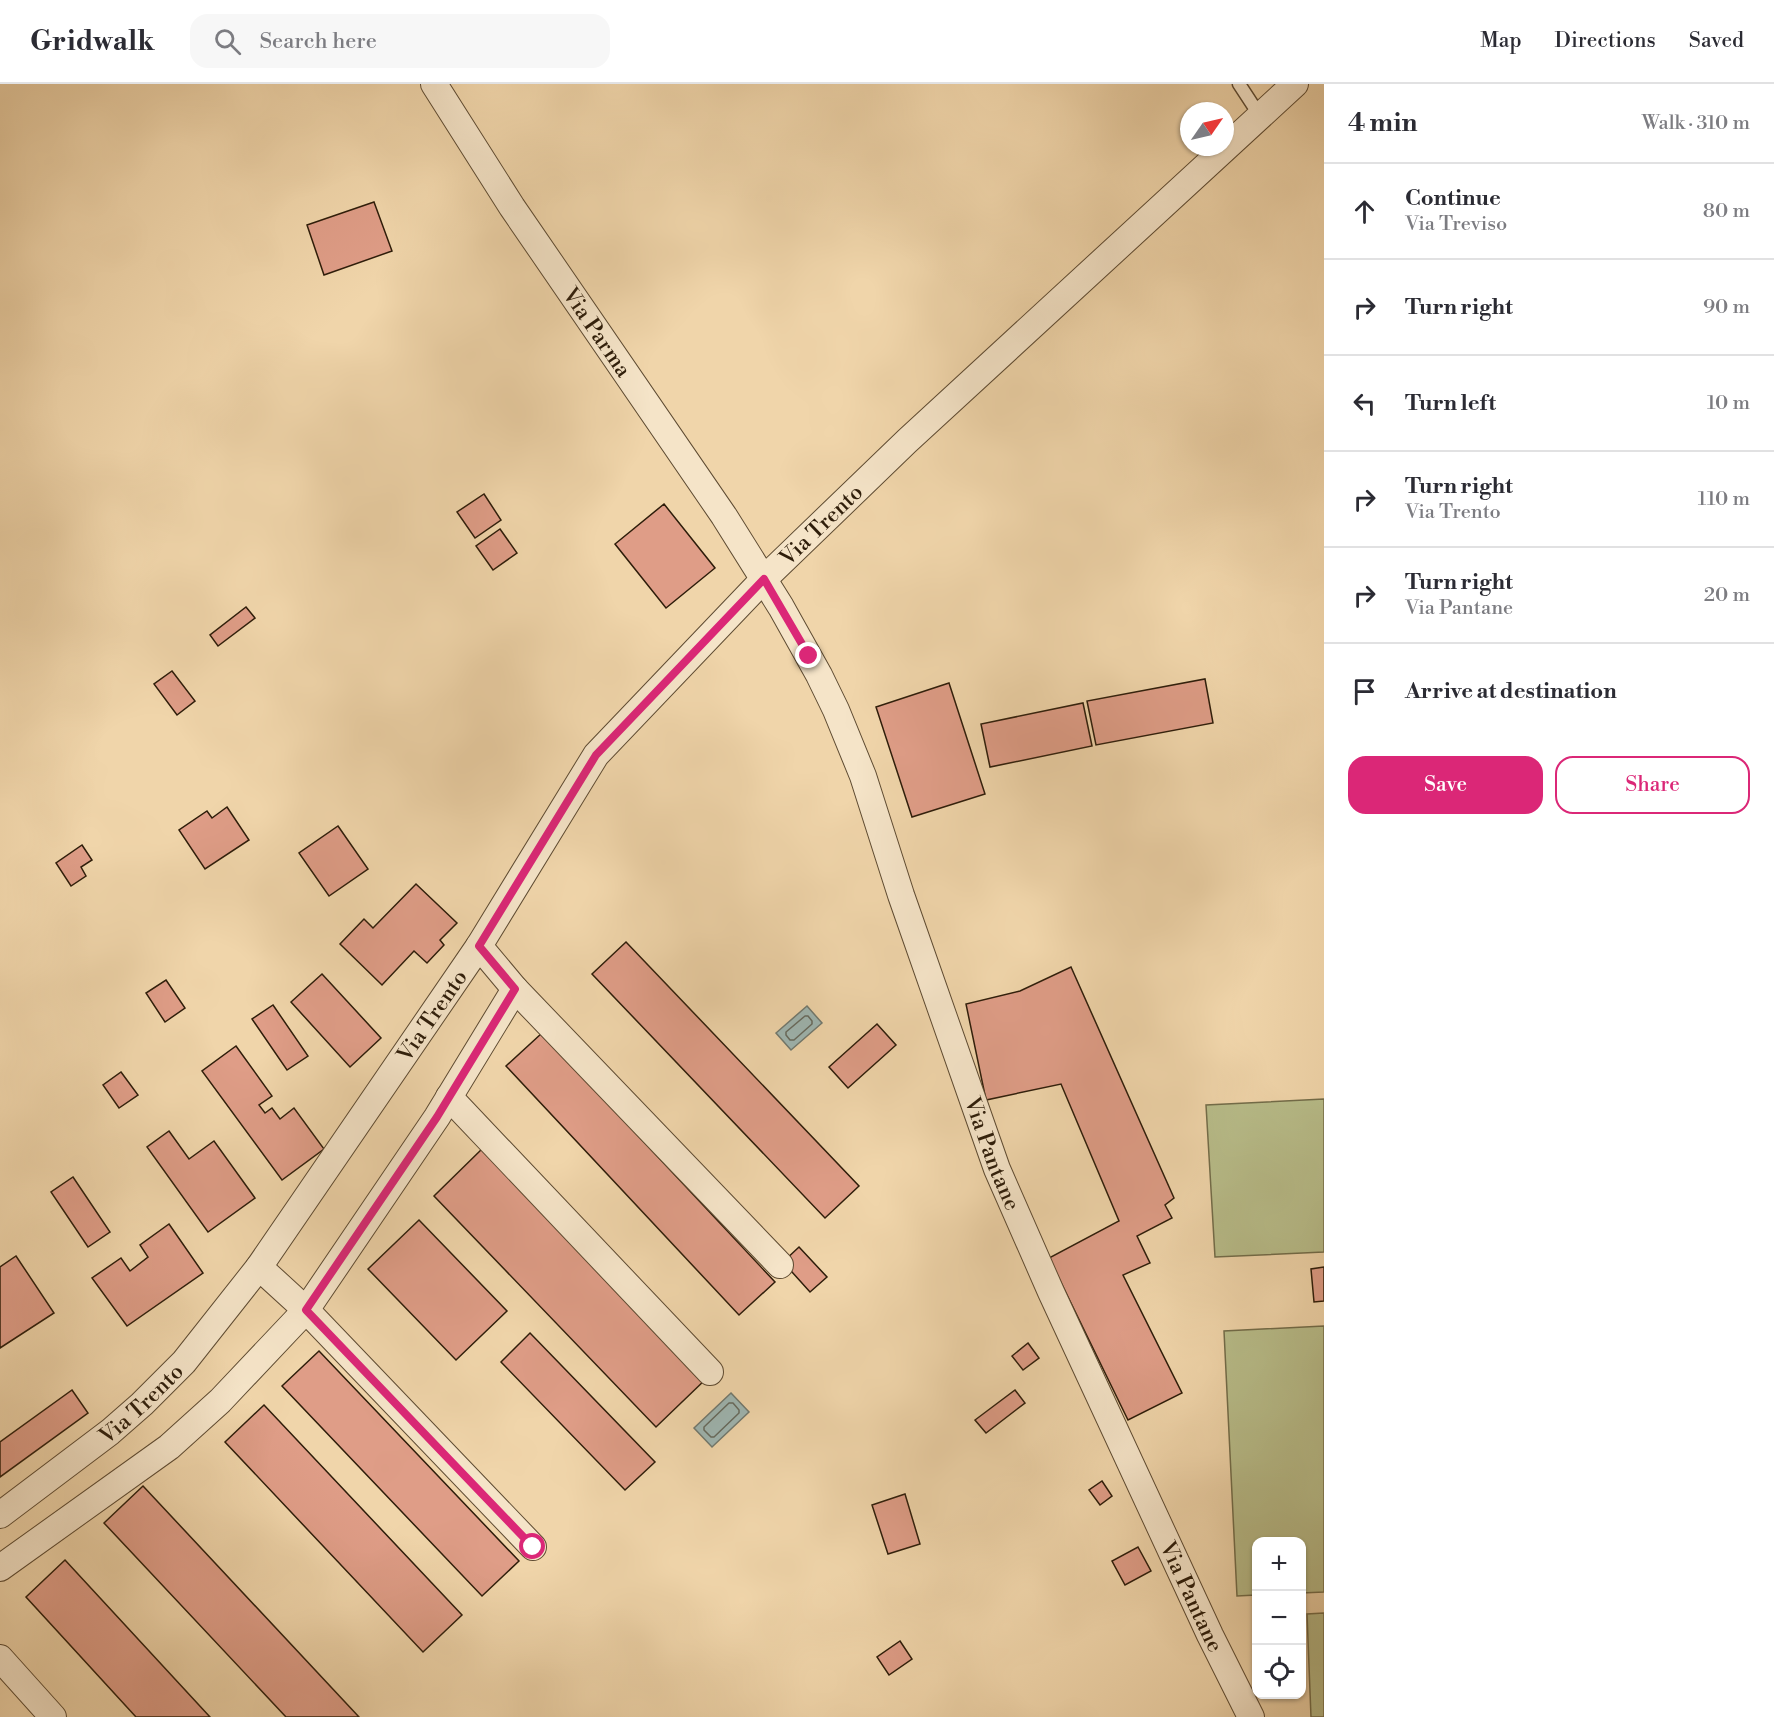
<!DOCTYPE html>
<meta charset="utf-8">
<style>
:root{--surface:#fff;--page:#f7f7f7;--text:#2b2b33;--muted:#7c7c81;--line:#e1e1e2;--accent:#db2777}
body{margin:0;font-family:"Libre Bodoni",serif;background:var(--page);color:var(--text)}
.controls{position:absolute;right:18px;bottom:18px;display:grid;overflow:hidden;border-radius:12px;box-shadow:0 2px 4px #0004}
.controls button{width:54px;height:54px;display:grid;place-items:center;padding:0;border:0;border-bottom:2px solid var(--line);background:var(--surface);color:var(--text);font:30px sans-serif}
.compass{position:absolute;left:1180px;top:18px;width:54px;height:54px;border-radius:50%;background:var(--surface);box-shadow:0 2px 4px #0004;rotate:56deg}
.stop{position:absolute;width:18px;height:18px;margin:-14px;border:4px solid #db2777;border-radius:50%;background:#fff}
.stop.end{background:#db2777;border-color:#fff;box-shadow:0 2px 6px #0008}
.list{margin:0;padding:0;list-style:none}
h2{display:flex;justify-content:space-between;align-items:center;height:78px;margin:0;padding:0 24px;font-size:26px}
h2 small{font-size:20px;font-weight:400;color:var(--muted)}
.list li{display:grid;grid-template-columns:39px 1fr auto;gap:18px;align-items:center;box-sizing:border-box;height:96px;padding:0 24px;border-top:2px solid var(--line)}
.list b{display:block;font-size:22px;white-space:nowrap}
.list p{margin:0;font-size:20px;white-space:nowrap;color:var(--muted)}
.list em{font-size:20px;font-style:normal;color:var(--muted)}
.actions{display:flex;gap:12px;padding:18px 24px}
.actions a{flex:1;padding:14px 0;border:2px solid var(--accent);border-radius:18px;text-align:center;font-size:21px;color:var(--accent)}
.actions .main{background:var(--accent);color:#fff}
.icon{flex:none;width:33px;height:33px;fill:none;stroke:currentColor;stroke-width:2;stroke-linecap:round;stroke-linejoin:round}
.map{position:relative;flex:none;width:1324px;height:1633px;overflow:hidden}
header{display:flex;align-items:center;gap:36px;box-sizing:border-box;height:84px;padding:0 30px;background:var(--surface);border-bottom:2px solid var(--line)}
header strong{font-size:28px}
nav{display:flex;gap:33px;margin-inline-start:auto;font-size:21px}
.search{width:420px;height:54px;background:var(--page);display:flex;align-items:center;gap:15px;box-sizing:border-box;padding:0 21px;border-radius:18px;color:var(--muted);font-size:22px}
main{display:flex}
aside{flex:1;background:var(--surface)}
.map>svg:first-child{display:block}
</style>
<header>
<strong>Gridwalk</strong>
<div class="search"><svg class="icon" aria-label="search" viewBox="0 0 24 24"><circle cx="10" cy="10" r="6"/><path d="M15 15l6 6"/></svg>Search here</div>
<nav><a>Map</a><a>Directions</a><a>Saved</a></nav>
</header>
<main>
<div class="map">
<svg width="1324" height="1633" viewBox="0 0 1324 1633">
<rect width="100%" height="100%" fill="#f0d5aa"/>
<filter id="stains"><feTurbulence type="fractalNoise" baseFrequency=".00333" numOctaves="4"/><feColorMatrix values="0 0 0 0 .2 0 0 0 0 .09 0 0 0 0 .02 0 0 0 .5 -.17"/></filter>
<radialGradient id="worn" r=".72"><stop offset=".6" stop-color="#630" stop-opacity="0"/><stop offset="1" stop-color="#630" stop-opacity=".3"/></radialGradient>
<g fill="#b8bd8a" stroke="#736d4a" stroke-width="1.5">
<path d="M 1324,1015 L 1324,1168 L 1215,1173 L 1206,1021 Z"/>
<path d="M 1324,1242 L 1324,1508 L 1302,1509 L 1302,1458 L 1256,1458 L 1256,1511 L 1237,1512 L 1224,1247 Z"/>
<path d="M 1324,1529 L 1324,1633 L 1311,1633 L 1307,1530 Z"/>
</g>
<g fill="#9eb6b2" stroke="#71796f" stroke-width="1.5">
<path d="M 807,922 L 822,939 L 791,966 L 776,949 Z"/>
<path d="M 731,1309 L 749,1328 L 712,1363 L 694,1344 Z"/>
</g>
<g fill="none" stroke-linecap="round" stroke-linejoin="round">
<g stroke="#666a5e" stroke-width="1.5">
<path d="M 805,932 L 808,932 L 812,937 L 812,940 L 794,956 L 790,956 L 786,951 L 786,948 Z"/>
<path d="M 729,1319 L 733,1319 L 739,1326 L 739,1329 L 714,1353 L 711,1353 L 704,1346 L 704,1343 Z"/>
</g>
</g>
<g fill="#df9d87" stroke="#2e1d0a" stroke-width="1.5">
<path d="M 374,118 L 392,167 L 324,191 L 307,141 Z"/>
<path d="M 484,410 L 501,436 L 475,454 L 457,428 Z"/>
<path d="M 664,420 L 715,484 L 666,524 L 615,460 Z"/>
<path d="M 500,445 L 517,469 L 493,486 L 476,462 Z"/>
<path d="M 246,523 L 255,534 L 218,562 L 210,551 Z"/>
<path d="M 172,587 L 195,617 L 177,631 L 154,600 Z"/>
<path d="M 1205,595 L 1213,639 L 1096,661 L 1087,617 Z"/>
<path d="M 949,599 L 985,710 L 912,733 L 876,623 Z"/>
<path d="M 1083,619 L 1092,662 L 990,683 L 981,640 Z"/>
<path d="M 227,723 L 249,756 L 205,785 L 179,746 L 207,727 L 212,734 Z"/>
<path d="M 338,742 L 368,785 L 329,812 L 299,769 Z"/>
<path d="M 82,761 L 92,776 L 81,783 L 86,792 L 71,802 L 56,779 Z"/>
<path d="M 416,800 L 457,839 L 440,856 L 444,861 L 427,879 L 414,867 L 382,901 L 340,860 L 364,835 L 373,844 Z"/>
<path d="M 626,858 L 859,1102 L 825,1134 L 592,890 Z"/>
<path d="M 1071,883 L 1174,1114 L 1165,1121 L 1172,1134 L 1137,1152 L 1150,1179 L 1123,1191 L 1182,1309 L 1128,1336 L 1049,1174 L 1119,1137 L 1061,1000 L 986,1016 L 966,920 L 1020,907 Z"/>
<path d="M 322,890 L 381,954 L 350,983 L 291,918 Z"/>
<path d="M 166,896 L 185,924 L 165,938 L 146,909 Z"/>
<path d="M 273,921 L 308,972 L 287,986 L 252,935 Z"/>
<path d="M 877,940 L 896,961 L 848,1004 L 829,983 Z"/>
<path d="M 542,949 L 775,1198 L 739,1231 L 506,982 Z"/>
<path d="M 236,962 L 272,1012 L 259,1021 L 265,1029 L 272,1024 L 280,1035 L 294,1024 L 324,1065 L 282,1096 L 202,987 Z"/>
<path d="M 121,988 L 138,1011 L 119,1024 L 103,1001 Z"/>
<path d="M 169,1047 L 189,1075 L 214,1057 L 255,1114 L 208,1148 L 147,1063 Z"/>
<path d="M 485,1062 L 708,1293 L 656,1343 L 434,1112 Z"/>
<path d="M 73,1093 L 110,1148 L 88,1163 L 51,1108 Z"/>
<path d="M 419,1136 L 507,1227 L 456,1276 L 368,1185 Z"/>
<path d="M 169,1140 L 203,1189 L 127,1242 L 92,1194 L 121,1174 L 130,1187 L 148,1173 L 140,1161 Z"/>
<path d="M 799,1163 L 827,1193 L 810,1208 L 783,1178 Z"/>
<path d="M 16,1172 L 54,1229 L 0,1264 L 0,1183 Z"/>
<path d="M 1324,1183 L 1324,1217 L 1314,1218 L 1311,1185 Z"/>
<path d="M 530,1249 L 655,1378 L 625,1406 L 501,1278 Z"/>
<path d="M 1028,1259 L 1039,1274 L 1023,1286 L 1012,1272 Z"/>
<path d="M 319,1267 L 519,1477 L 482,1512 L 282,1302 Z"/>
<path d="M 72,1306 L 88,1329 L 0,1393 L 0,1358 Z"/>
<path d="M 1015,1306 L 1025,1319 L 986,1349 L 975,1336 Z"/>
<path d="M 264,1321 L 462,1531 L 423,1568 L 225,1358 Z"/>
<path d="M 1102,1397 L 1112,1412 L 1100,1421 L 1089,1406 Z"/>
<path d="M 143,1402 L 359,1633 L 286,1633 L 104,1439 Z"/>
<path d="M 905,1410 L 920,1460 L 888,1470 L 872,1421 Z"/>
<path d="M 1138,1463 L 1151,1487 L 1125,1501 L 1112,1477 Z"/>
<path d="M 65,1476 L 210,1633 L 136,1633 L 26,1513 Z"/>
<path d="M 900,1557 L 912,1575 L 889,1591 L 877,1573 Z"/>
</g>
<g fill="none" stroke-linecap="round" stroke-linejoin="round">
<g stroke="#5e4b32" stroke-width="15">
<path id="lane" d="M 1239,0 L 1260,32"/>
</g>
<g stroke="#5e4b32" stroke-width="28">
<g id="street">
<path id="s1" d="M 434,0 L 512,123 L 724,432 L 781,523 L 819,591 L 836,626 L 863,692 L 901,811 L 997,1085 L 1051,1208 L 1210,1551 L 1251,1633"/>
<path d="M 479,862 L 515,905 L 780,1181"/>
<path d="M 449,1013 L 710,1288"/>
<path d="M 259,1183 L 306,1226 L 533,1463"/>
<path id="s2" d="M 0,1431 L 110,1348 L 142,1320 L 184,1278 L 259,1183 L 479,862 L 596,671 L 764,495 L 907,357 L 1295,0"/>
<path d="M 0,1484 L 169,1363 L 220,1317 L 306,1226 L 437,1033 L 515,905"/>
<path d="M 0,1574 L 53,1633"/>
</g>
</g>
<use href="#lane" stroke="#f5e4c8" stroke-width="12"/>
<use href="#street" stroke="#f5e4c8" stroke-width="26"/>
</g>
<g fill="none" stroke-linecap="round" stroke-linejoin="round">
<path stroke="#db2777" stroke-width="8" d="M 533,1463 L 306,1226 L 437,1033 L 515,905 L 479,862 L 596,671 L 764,495 L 809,572"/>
</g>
<g text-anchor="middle" stroke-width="4.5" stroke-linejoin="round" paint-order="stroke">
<g font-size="22" fill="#2e1d0a" stroke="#f5e4c8">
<text dy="8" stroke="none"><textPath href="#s1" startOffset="297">Via Parma</textPath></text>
<text dy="8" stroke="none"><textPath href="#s2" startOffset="1296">Via Trento</textPath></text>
<text dy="8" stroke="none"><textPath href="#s2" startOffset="666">Via Trento</textPath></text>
<text dy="8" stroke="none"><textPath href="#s1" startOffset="1215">Via Pantane</textPath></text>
<text dy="8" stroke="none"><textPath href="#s2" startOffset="180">Via Trento</textPath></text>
<text dy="8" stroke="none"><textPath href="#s1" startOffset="1701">Via Pantane</textPath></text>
</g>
</g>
<rect width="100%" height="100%" filter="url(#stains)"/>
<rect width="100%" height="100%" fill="url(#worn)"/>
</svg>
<div class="controls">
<button>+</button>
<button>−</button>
<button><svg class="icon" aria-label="locate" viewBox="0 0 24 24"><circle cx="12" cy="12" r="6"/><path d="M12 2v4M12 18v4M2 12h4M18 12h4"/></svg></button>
</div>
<svg class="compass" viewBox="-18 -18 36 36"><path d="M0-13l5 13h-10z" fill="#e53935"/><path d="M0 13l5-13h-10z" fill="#7c7c81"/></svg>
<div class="stop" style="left:533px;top:1463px"></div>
<div class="stop end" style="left:809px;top:572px"></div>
</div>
<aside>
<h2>4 min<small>Walk · 310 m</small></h2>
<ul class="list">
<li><svg class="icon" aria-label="ahead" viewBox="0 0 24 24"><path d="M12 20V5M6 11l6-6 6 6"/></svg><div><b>Continue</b><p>Via Treviso</p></div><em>80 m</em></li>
<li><svg class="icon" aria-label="right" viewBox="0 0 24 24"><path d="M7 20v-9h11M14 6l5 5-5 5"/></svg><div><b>Turn right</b></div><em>90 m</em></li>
<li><svg class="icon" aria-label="left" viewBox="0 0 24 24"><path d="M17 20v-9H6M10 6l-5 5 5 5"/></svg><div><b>Turn left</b></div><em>10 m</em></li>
<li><svg class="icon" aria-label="right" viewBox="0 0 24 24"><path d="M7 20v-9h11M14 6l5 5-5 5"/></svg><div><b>Turn right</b><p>Via Trento</p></div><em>110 m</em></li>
<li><svg class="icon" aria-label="right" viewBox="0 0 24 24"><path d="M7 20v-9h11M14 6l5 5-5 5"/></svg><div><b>Turn right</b><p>Via Pantane</p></div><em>20 m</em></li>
<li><svg class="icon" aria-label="arrive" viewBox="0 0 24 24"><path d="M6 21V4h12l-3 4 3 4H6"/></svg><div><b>Arrive at destination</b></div></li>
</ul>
<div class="actions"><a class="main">Save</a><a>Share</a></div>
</aside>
</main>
